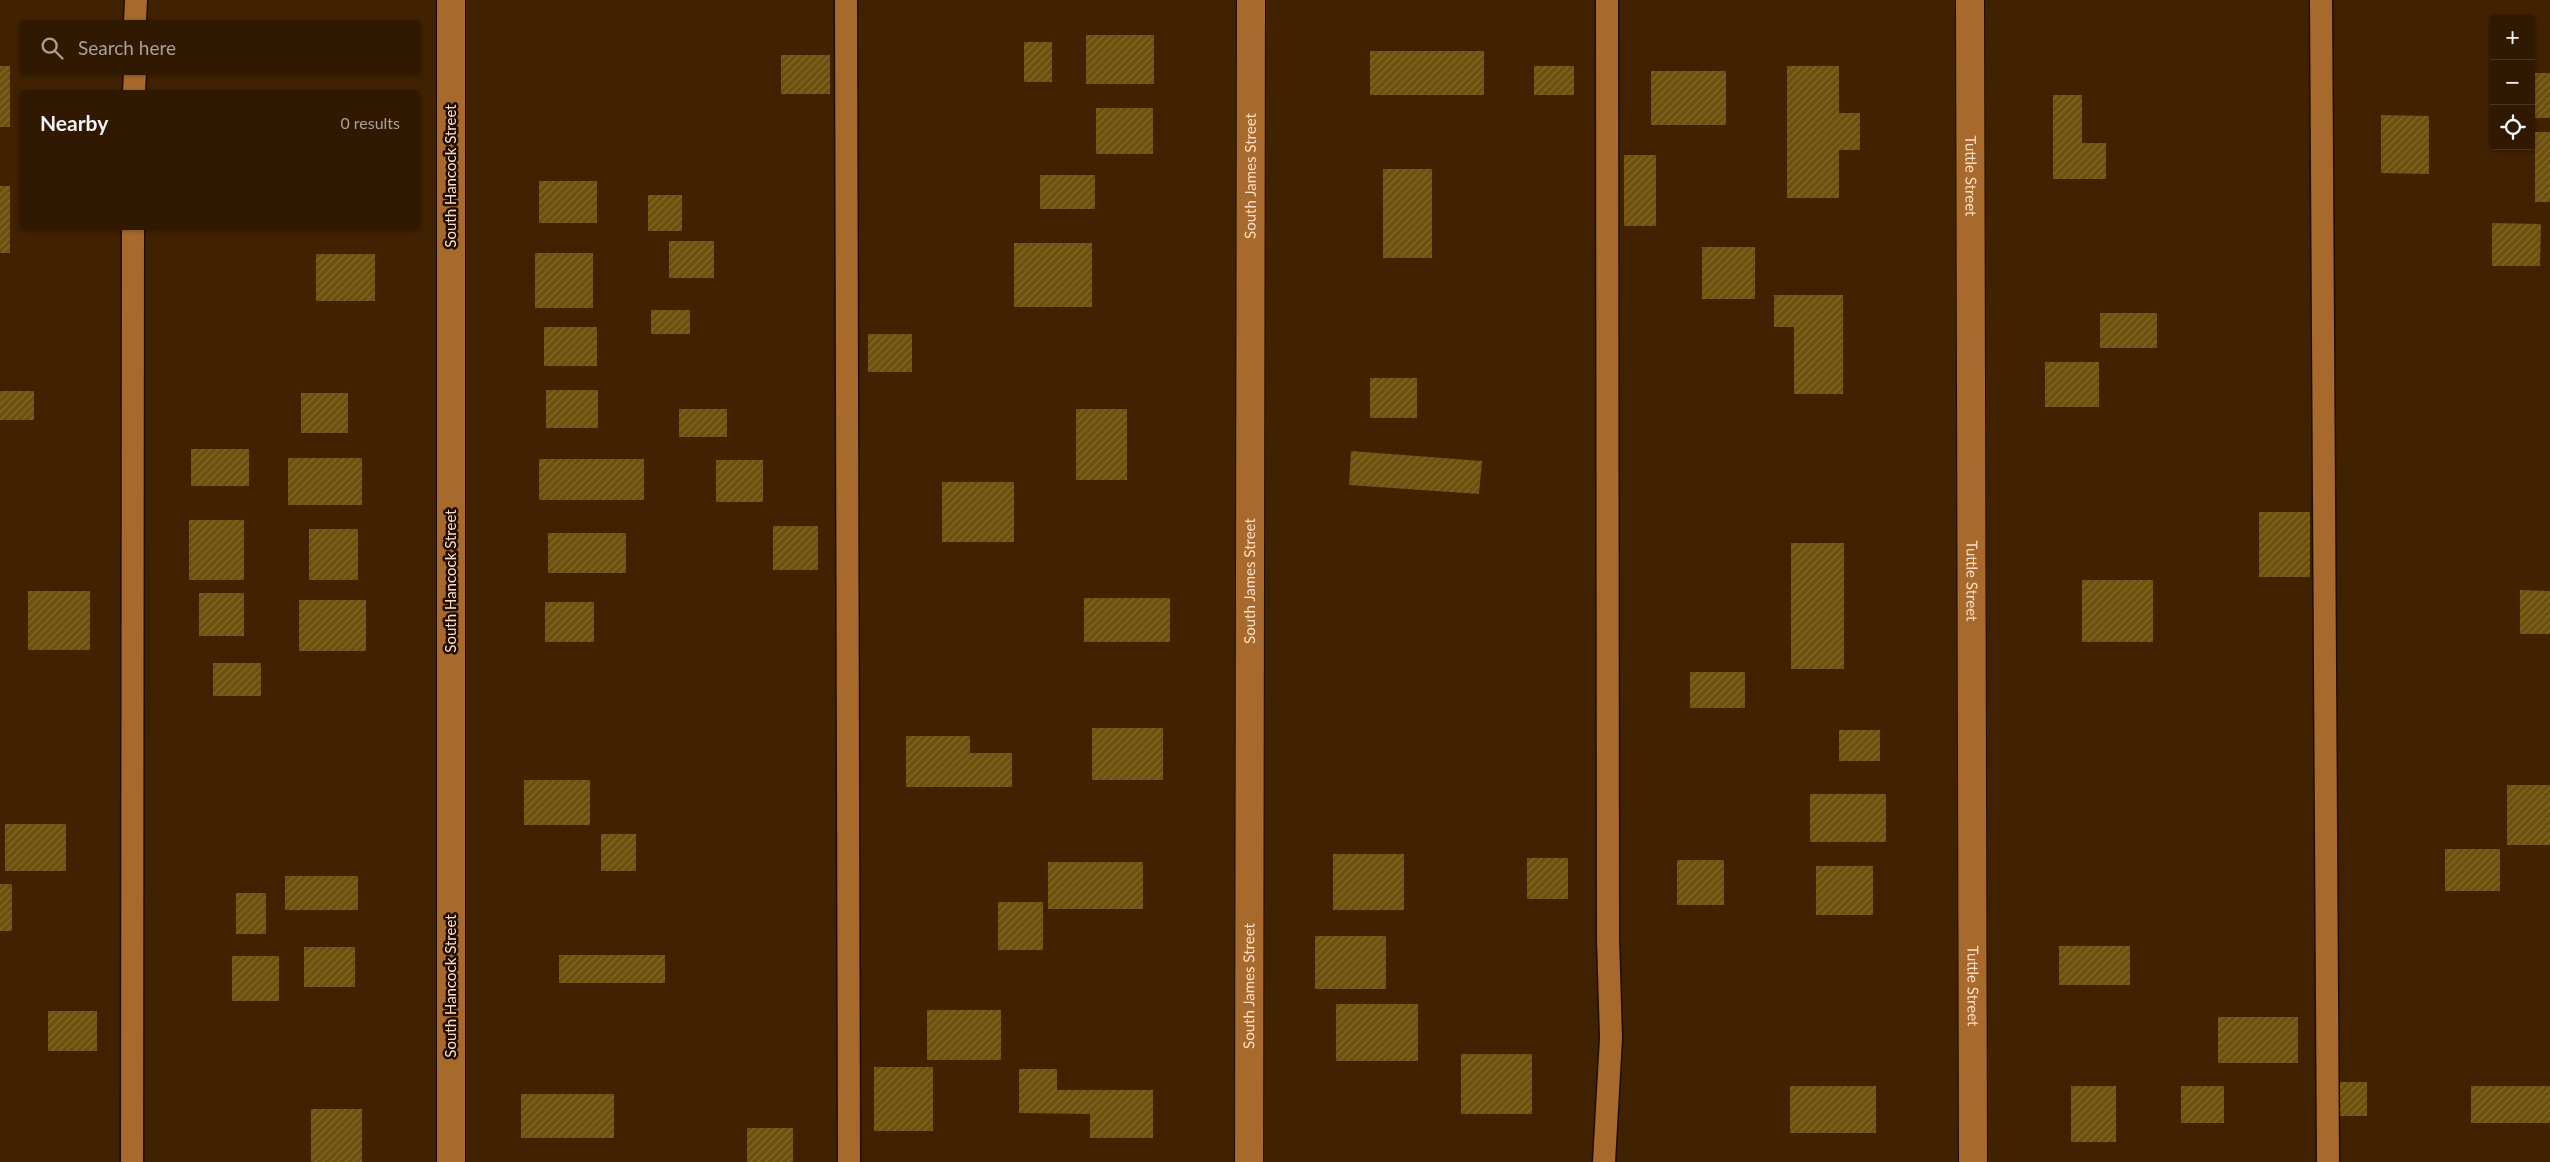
<!DOCTYPE html>
<meta charset="utf-8">
<style>
:root{--surface:#301900;--page:#3c260f;--text:#f1f3f6;--muted:#a8a099;--line:#4b3822}
body{margin:0;font-family:Lato,sans-serif;background:var(--page);color:var(--text)}
.controls{position:absolute;right:15px;top:15px;display:grid;overflow:hidden;border-radius:5px;box-shadow:0 1px 4px #0004}
.controls button{width:45px;height:45px;display:grid;place-items:center;padding:0;border:0;border-bottom:1px solid var(--line);background:var(--surface);color:var(--text);font:25px sans-serif}
.list{margin:0;padding:0;list-style:none}
h2{display:flex;justify-content:space-between;align-items:center;height:65px;margin:0;padding:0 20px;font-size:21px}
h2 small{font-size:16px;font-weight:400;color:var(--muted)}
.icon{flex:none;width:28px;height:28px;fill:none;stroke:currentColor;stroke-width:2;stroke-linecap:round;stroke-linejoin:round}
.map{position:relative;flex:none;width:2550px;height:1162px;overflow:hidden}
.search{position:absolute;background:var(--surface);box-shadow:0 1px 4px #0004;left:20px;top:20px;width:400px;height:55px;display:flex;align-items:center;gap:12px;box-sizing:border-box;padding:0 18px;border-radius:5px;color:var(--muted);font-size:19px}
.panel{position:absolute;background:var(--surface);box-shadow:0 1px 4px #0004;left:20px;top:90px;width:400px;height:140px;border-radius:5px}
.map>svg:first-child{display:block}
</style>
<div class="map">
<svg width="2550" height="1162" viewBox="0 0 2550 1162">
<defs>
<pattern id="building-hatch" width="6" height="6" patternUnits="userSpaceOnUse" patternTransform="scale(1.25)"><rect width="6" height="6" fill="#6d500c"/><path d="M-1 1l2-2M0 6l6-6M5 7l2-2" fill="none" stroke="#83692e"/></pattern>
</defs>
<rect width="100%" height="100%" fill="#402100"/>
<g fill="url(#building-hatch)">
<rect x="1086" y="35" width="68" height="49"/>
<rect x="1024" y="42" width="28" height="40"/>
<rect x="1370" y="51" width="114" height="44"/>
<rect x="781" y="55" width="49" height="39"/>
<rect x="0" y="66" width="10" height="61"/>
<rect x="1534" y="66" width="40" height="29"/>
<path d="M 1787,66 L 1839,66 L 1839,113 L 1860,113 L 1860,150 L 1839,150 L 1839,198 L 1787,198 Z"/>
<rect x="1651" y="71" width="75" height="54"/>
<rect x="2535" y="73" width="15" height="45"/>
<path d="M 2053,95 L 2082,95 L 2082,143 L 2106,143 L 2106,179 L 2053,179 Z"/>
<rect x="1096" y="108" width="57" height="46"/>
<path d="M 2381,115 L 2429,116 L 2429,174 L 2381,173 Z"/>
<rect x="2535" y="132" width="15" height="70"/>
<rect x="1624" y="155" width="32" height="71"/>
<rect x="1383" y="169" width="49" height="89"/>
<rect x="1040" y="175" width="55" height="34"/>
<rect x="539" y="181" width="58" height="42"/>
<rect x="0" y="186" width="10" height="67"/>
<rect x="648" y="195" width="34" height="36"/>
<path d="M 2492,223 L 2541,224 L 2540,266 L 2492,266 Z"/>
<rect x="669" y="241" width="45" height="37"/>
<rect x="1014" y="243" width="78" height="64"/>
<rect x="1702" y="247" width="53" height="52"/>
<rect x="535" y="253" width="58" height="55"/>
<rect x="316" y="254" width="59" height="47"/>
<path d="M 1774,295 L 1843,295 L 1843,394 L 1794,394 L 1794,327 L 1774,327 Z"/>
<rect x="651" y="310" width="39" height="24"/>
<rect x="2100" y="313" width="57" height="35"/>
<rect x="544" y="327" width="53" height="39"/>
<rect x="868" y="334" width="44" height="38"/>
<rect x="2045" y="362" width="54" height="45"/>
<rect x="1370" y="378" width="47" height="40"/>
<rect x="546" y="390" width="52" height="38"/>
<rect x="0" y="391" width="34" height="29"/>
<rect x="301" y="393" width="47" height="40"/>
<rect x="679" y="409" width="48" height="28"/>
<rect x="1076" y="409" width="51" height="71"/>
<rect x="191" y="449" width="58" height="37"/>
<path d="M 1351,451 L 1482,461 L 1479,494 L 1349,485 Z"/>
<rect x="288" y="458" width="74" height="47"/>
<rect x="539" y="459" width="105" height="41"/>
<rect x="716" y="460" width="47" height="42"/>
<rect x="942" y="482" width="72" height="60"/>
<rect x="2259" y="512" width="51" height="65"/>
<rect x="189" y="520" width="55" height="60"/>
<rect x="773" y="526" width="45" height="44"/>
<rect x="309" y="529" width="49" height="51"/>
<rect x="548" y="533" width="78" height="40"/>
<rect x="1791" y="543" width="53" height="126"/>
<rect x="2082" y="580" width="71" height="62"/>
<path d="M 2520,590 L 2550,591 L 2550,634 L 2520,634 Z"/>
<rect x="28" y="591" width="62" height="59"/>
<rect x="199" y="593" width="45" height="43"/>
<rect x="1084" y="598" width="86" height="44"/>
<rect x="299" y="600" width="67" height="51"/>
<rect x="545" y="602" width="49" height="40"/>
<rect x="213" y="663" width="48" height="33"/>
<rect x="1690" y="672" width="55" height="36"/>
<rect x="1092" y="728" width="71" height="52"/>
<rect x="1839" y="730" width="41" height="31"/>
<path d="M 906,736 L 970,736 L 970,753 L 1012,753 L 1012,787 L 906,787 Z"/>
<rect x="524" y="780" width="66" height="45"/>
<rect x="2507" y="785" width="43" height="60"/>
<rect x="1810" y="794" width="76" height="48"/>
<rect x="5" y="824" width="61" height="47"/>
<rect x="601" y="834" width="35" height="37"/>
<rect x="2445" y="849" width="55" height="42"/>
<rect x="1333" y="854" width="71" height="56"/>
<rect x="1527" y="858" width="41" height="41"/>
<rect x="1677" y="860" width="47" height="45"/>
<rect x="1048" y="862" width="95" height="47"/>
<rect x="1816" y="866" width="57" height="49"/>
<rect x="285" y="876" width="73" height="34"/>
<rect x="0" y="884" width="12" height="47"/>
<rect x="236" y="893" width="30" height="41"/>
<rect x="998" y="902" width="45" height="48"/>
<rect x="1315" y="936" width="71" height="53"/>
<rect x="2059" y="946" width="71" height="39"/>
<rect x="304" y="947" width="51" height="40"/>
<rect x="559" y="955" width="106" height="28"/>
<rect x="232" y="956" width="47" height="45"/>
<rect x="1336" y="1004" width="82" height="57"/>
<rect x="927" y="1010" width="74" height="50"/>
<rect x="48" y="1011" width="49" height="40"/>
<rect x="2218" y="1017" width="80" height="46"/>
<rect x="1461" y="1054" width="71" height="60"/>
<rect x="874" y="1067" width="59" height="64"/>
<path d="M 1019,1069 L 1057,1069 L 1057,1090 L 1153,1090 L 1153,1138 L 1090,1138 L 1090,1114 L 1019,1113 Z"/>
<rect x="2339" y="1082" width="28" height="34"/>
<rect x="1790" y="1086" width="86" height="47"/>
<rect x="2071" y="1086" width="45" height="56"/>
<rect x="2181" y="1086" width="43" height="37"/>
<rect x="2471" y="1086" width="79" height="37"/>
<rect x="521" y="1094" width="93" height="44"/>
<rect x="311" y="1109" width="51" height="53"/>
<rect x="747" y="1128" width="46" height="34"/>
</g>
<g fill="none" stroke-linecap="round" stroke-linejoin="round">
<g stroke="#200d00" stroke-width="25">
<g id="service">
<path d="M 846,0 L 849,1162"/>
<path d="M 2321,0 L 2328,1162"/>
<path d="M 135,22 L 136,0"/>
<path d="M 134,92 L 135,72"/>
<path d="M 132,1162 L 133,228"/>
<path d="M 1604,1162 L 1611,1038 L 1608,939 L 1607,0"/>
</g>
</g>
<g stroke="#200d00" stroke-width="30">
<g id="minor">
<path id="s1" d="M 1970,0 L 1973,1162"/>
<path d="M 451,1162 L 451,0"/>
<path id="s2" d="M 1249,1162 L 1251,0"/>
</g>
</g>
<use href="#service" stroke="#a7692c" stroke-width="22"/>
<use href="#minor" stroke="#a7692c" stroke-width="28"/>
</g>
<g text-anchor="middle" stroke-width="5" stroke-linejoin="round" paint-order="stroke">
<g font-size="15" fill="#fbdfc8" stroke="#200d00">
<text transform="translate(451 176) rotate(-90)" y="5">South Hancock Street</text>
<text dy="5" stroke="none"><textPath href="#s2" startOffset="986">South James Street</textPath></text>
<text dy="5" stroke="none"><textPath href="#s1" startOffset="176">Tuttle Street</textPath></text>
<text transform="translate(451 581) rotate(-90)" y="5">South Hancock Street</text>
<text dy="5" stroke="none"><textPath href="#s2" startOffset="581">South James Street</textPath></text>
<text dy="5" stroke="none"><textPath href="#s1" startOffset="581">Tuttle Street</textPath></text>
<text transform="translate(451 986) rotate(-90)" y="5">South Hancock Street</text>
<text dy="5" stroke="none"><textPath href="#s2" startOffset="176">South James Street</textPath></text>
<text dy="5" stroke="none"><textPath href="#s1" startOffset="986">Tuttle Street</textPath></text>
</g>
</g>
</svg>
<div class="controls">
<button>+</button>
<button>−</button>
<button><svg class="icon" aria-label="locate" viewBox="0 0 24 24"><circle cx="12" cy="12" r="6"/><path d="M12 2v4M12 18v4M2 12h4M18 12h4"/></svg></button>
</div>
<div class="search"><svg class="icon" aria-label="search" viewBox="0 0 24 24"><circle cx="10" cy="10" r="6"/><path d="M15 15l6 6"/></svg>Search here</div>
<section class="panel">
<h2>Nearby<small>0 results</small></h2>
<ul class="list">
</ul>
</section>
</div>
